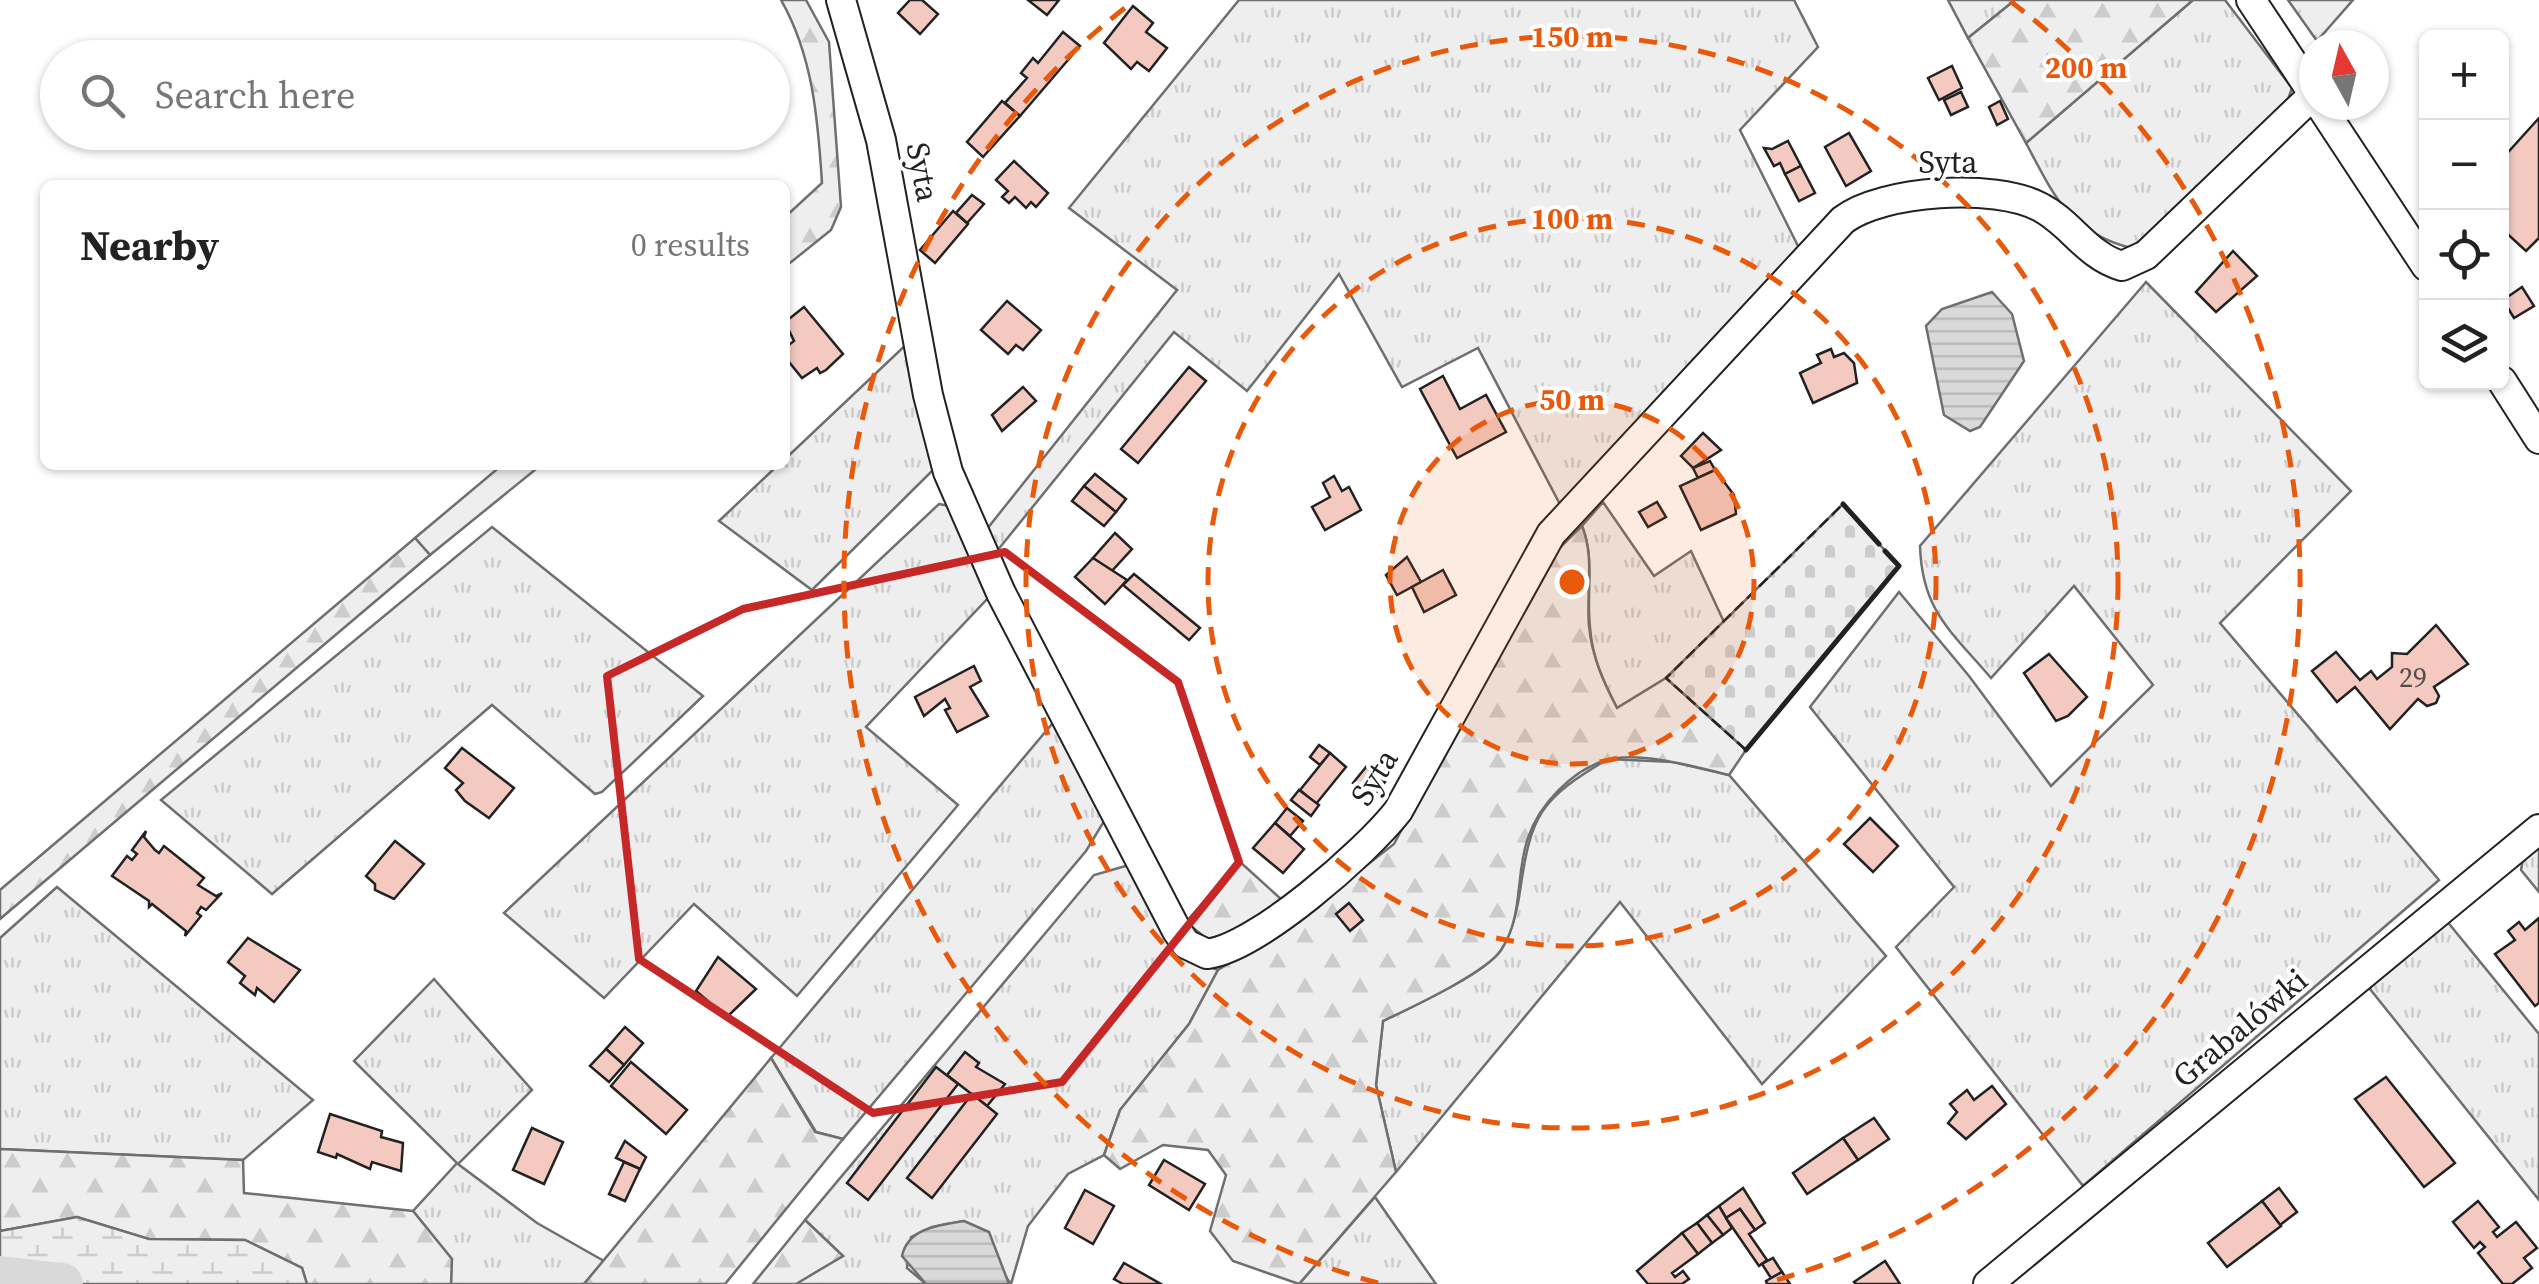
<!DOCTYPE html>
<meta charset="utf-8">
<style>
:root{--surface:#fff;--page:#f6f6f6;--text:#222;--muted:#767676;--line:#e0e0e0}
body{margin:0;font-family:"Source Serif 4",serif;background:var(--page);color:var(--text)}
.controls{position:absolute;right:30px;top:30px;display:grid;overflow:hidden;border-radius:15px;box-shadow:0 2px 8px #0004}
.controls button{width:90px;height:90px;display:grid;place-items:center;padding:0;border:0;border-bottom:2px solid var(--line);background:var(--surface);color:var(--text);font:50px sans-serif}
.compass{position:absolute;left:2299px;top:30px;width:90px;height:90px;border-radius:50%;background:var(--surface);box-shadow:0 2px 8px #0004;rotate:352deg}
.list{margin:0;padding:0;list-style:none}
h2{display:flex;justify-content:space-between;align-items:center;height:130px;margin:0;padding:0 40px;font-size:42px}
h2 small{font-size:32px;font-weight:400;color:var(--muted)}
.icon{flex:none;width:55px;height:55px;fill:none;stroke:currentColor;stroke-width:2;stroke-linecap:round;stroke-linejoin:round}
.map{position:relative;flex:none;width:2539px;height:1284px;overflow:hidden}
.search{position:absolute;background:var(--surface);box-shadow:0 2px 8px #0004;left:40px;top:40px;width:750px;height:110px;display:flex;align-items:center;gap:25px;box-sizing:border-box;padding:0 35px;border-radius:55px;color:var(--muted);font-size:38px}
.panel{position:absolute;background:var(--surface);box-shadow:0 2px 8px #0004;left:40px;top:180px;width:750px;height:290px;border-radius:15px}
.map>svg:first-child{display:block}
</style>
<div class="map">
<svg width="2539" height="1284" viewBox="0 0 2539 1284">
<defs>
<pattern id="grass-tufts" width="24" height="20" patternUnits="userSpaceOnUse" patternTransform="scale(2.5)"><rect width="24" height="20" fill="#eee"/><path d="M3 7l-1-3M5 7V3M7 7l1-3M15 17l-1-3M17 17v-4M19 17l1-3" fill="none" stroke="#ccc"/></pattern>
<pattern id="forest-firs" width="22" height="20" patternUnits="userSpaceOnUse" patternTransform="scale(2.5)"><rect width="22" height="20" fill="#eee"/><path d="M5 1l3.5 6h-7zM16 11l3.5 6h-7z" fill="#ccc"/></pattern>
<pattern id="wetland-marsh" width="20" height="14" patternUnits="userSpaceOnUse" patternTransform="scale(2.5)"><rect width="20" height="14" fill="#eee"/><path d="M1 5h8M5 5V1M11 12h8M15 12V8" fill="none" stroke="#ccc"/></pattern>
<pattern id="cemetery-stones" width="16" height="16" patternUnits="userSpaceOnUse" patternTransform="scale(2.5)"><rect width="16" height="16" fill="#eee"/><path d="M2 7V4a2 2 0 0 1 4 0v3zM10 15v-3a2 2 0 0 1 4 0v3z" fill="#ccc"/></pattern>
<pattern id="water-rules" width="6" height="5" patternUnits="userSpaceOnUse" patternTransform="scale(2.5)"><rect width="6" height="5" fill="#d9d9d9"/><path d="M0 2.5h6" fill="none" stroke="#bababa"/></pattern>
</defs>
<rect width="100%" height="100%" fill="#fff"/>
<g fill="url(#grass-tufts)" stroke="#6f6f6f" stroke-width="2.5">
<path d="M 1239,0 L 1794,0 L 1818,47 L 1740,130 L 1800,250 L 1564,512 L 1478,348 L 1402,387 L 1339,274 L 1247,391 L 1174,332 L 993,556 L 983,534 L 1177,290 L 1069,208 Z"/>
<path d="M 1948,0 L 2015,0 L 1968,38 Z"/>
<path d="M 2193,0 L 2225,0 L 2292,88 L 2286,105 L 2170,217 L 2131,248 C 2069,232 2054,196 2026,143 Z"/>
<path d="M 2288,0 L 2353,0 L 2317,41 Z"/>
<path d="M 2146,282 L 2351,491 L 2220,623 L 2439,880 L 2083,1186 L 1896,947 L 1954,887 L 1810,707 L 1899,592 L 1969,676 L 2051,786 L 2153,685 L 2074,586 L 1991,678 C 1951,631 1922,611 1920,546 Z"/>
<path d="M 911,340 L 936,467 L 812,590 L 719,521 L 778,465 L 785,465 L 785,459 Z"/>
<path d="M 502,465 L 541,465 L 430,555 L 415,538 Z"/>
<path d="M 1603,502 L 1654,576 L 1691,551 L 1724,622 L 1666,678 L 1617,708 C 1603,681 1592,657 1590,627 C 1586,593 1595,558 1582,526 Z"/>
<path d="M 939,504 L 950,506 L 990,596 L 866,727 L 958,805 L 797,996 L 694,904 L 604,998 L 504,913 Z"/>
<path d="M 492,527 L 703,696 L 602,792 L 595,794 L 492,705 L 272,894 L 161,800 Z"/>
<path d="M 1057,718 L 1106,818 L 1086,851 L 843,1139 L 816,1132 L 771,1058 Z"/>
<path d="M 1608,759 L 1673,762 L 1729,775 L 1886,956 L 1762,1084 L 1620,902 L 1396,1172 L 1376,1085 L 1383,1021 C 1410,1008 1486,973 1501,950 C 1512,933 1517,911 1520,891 C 1531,814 1540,799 1608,759 Z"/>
<path d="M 2539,846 L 2539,892 L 2521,870 L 2523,859 Z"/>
<path d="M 1129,865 L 1160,929 L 1182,955 L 1218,970 L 1189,1024 L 1120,1110 L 1104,1155 L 1068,1174 L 1028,1226 L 1011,1284 L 964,1221 L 932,1227 L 911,1237 L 907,1268 L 926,1284 L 790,1284 L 843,1256 L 805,1220 L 1094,875 Z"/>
<path d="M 57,887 L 313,1100 L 243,1160 L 0,1149 L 0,938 Z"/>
<path d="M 2446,920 L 2539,1034 L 2539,1200 L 2370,989 L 2376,975 Z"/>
<path d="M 434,979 L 532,1090 L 458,1164 L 537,1223 L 604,1261 L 584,1284 L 451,1284 L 451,1259 L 413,1211 L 457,1163 L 354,1061 Z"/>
<path d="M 1375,1197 L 1436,1284 L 1299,1284 Z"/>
</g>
<g fill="url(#forest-firs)" stroke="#6f6f6f" stroke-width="2.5">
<path d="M 781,0 L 806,0 L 829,42 L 841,207 L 831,230 L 785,267 L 785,217 L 822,183 C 818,120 813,56 781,0 Z"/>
<path d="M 2015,0 L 2193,0 L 2026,143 L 1968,38 Z"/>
<path d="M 1582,526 C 1595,558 1586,592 1589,626 C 1592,657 1603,681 1617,708 L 1666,678 L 1746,750 L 1729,775 C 1696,767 1640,751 1607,760 C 1573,769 1539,805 1528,838 C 1515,874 1524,916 1501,950 C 1486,973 1410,1008 1383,1021 L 1376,1085 L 1396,1172 L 1299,1284 L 1233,1261 L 1210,1231 L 1226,1175 L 1208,1150 L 1163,1145 L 1120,1169 L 1104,1155 L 1120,1110 L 1189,1024 L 1218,970 L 1285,929 L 1394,844 L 1545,562 Z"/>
<path d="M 415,538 L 430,555 L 0,919 L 0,890 Z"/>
<path d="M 1239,861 L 1282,900 L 1237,932 L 1207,939 L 1186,922 Z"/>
<path d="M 771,1058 L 815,1132 L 843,1139 L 725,1284 L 584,1284 Z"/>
<path d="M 0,1149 L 243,1160 L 244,1193 L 413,1211 L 452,1259 L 451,1284 L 307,1284 L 302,1268 L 245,1240 L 148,1239 L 77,1217 L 0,1231 Z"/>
<path d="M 805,1220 L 843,1256 L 796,1284 L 753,1284 Z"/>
</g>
<path fill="url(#wetland-marsh)" stroke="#6f6f6f" stroke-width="2.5" d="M 77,1217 L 149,1239 L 245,1240 L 302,1268 L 307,1284 L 0,1284 L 0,1231 Z"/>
<path fill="url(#cemetery-stones)" stroke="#6f6f6f" stroke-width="2.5" d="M 1843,504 L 1899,566 L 1746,750 L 1666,678 Z"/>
<g fill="url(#water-rules)" stroke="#6f6f6f" stroke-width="2.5">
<path d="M 1992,292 L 2012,314 L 2024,361 L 1980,427 L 1970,431 L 1944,415 L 1926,326 L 1942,309 Z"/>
<path d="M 964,1221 L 989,1232 L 1009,1284 L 926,1284 L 902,1256 C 908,1228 939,1225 964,1221 Z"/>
</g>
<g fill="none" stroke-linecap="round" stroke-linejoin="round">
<path stroke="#d9d9d9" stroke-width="42" d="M 0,1277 L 62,1284"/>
</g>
<g fill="#f3c9c0" stroke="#222" stroke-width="2.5">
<path d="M 910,0 L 922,0 L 938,14 L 920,34 L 898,13 Z"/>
<path d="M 1028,0 L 1059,0 L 1047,15 Z"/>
<path d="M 1133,6 L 1153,23 L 1146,32 L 1167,48 L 1149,71 L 1137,62 L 1131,69 L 1104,43 Z"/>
<path d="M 1063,32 L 1080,46 L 1020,116 L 1005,103 L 1027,78 L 1021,73 L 1033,58 L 1038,63 Z"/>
<path d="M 1952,66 L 1962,88 L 1939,100 L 1928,78 Z"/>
<path d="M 1961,92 L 1968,107 L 1951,115 L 1944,100 Z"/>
<path d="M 1002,101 L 1020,116 L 983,157 L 967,142 Z"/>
<path d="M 2000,101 L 2008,119 L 1997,125 L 1989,107 Z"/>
<path d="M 2539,118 L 2539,238 L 2526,251 L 2502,229 L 2502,159 Z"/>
<path d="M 1849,133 L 1871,171 L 1846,186 L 1825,147 Z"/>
<path d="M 1788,141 L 1801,166 L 1785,174 L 1780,163 L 1774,166 L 1764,148 L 1772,149 Z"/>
<path d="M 1014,161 L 1048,193 L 1036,207 L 1031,202 L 1026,208 L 1015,197 L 1009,203 L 1002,197 L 1008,191 L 996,180 Z"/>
<path d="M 1801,166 L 1815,193 L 1799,201 L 1785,174 Z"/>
<path d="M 972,195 L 984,204 L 967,223 L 956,213 Z"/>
<path d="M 953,211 L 968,224 L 935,263 L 920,250 Z"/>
<path d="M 2233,251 L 2257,276 L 2216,312 L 2196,292 Z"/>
<path d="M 2522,287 L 2534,306 L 2514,318 L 2503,300 Z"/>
<path d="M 1007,301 L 1041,330 L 1023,350 L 1016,345 L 1008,354 L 981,330 Z"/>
<path d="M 804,307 L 843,354 L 826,370 L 820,373 L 817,368 L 802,378 L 785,357 L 785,348 L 794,341 L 785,322 Z"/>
<path d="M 1831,349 L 1834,357 L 1844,353 L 1854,363 L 1857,383 L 1813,403 L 1800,373 L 1821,363 L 1817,355 Z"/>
<path d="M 1189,367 L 1206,381 L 1138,463 L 1121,449 Z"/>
<path d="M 1443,376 L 1460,409 L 1486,395 L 1506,432 L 1457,458 L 1420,389 Z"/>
<path d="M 1023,387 L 1036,401 L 1002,431 L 992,415 Z"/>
<path d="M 1703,433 L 1721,450 L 1693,468 L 1681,456 Z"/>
<path d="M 1710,461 L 1715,470 L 1698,478 L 1693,468 Z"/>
<path d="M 1715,470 L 1734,495 L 1736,514 L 1701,530 L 1680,486 Z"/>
<path d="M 1095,474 L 1126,499 L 1116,512 L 1084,486 Z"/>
<path d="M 1334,476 L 1342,491 L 1349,487 L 1361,510 L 1325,530 L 1312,507 L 1330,497 L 1323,483 Z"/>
<path d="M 1084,486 L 1116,512 L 1104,526 L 1072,501 Z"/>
<path d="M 1657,502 L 1666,517 L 1648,527 L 1639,512 Z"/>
<path d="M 1115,533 L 1132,549 L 1110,573 L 1093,558 Z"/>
<path d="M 1407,557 L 1421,582 L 1397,595 L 1386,575 Z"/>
<path d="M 1093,558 L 1127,580 L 1105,604 L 1075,577 Z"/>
<path d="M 1443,570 L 1456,595 L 1424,612 L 1412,587 Z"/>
<path d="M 1134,574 L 1200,628 L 1189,640 L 1123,585 Z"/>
<path d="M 2436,625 L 2468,664 L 2434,687 L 2439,696 L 2436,703 L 2427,706 L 2418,699 L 2390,729 L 2355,687 L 2337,702 L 2312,671 L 2336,652 L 2360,680 L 2371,671 L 2377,679 L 2392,667 L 2392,653 L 2407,654 Z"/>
<path d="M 2049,654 L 2087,697 L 2068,716 L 2056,721 L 2024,673 Z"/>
<path d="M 974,666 L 981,681 L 970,687 L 988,716 L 957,732 L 945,710 L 950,708 L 945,699 L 924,716 L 915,697 Z"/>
<path d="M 1319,745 L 1330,753 L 1320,765 L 1310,757 Z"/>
<path d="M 462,748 L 514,788 L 489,818 L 465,801 L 456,790 L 463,783 L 445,768 Z"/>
<path d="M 1330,753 L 1346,767 L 1316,804 L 1300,790 Z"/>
<path d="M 1366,767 L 1385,782 L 1372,798 L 1353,783 Z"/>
<path d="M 1299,790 L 1319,805 L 1311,816 L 1291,800 Z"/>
<path d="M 1287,808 L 1303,821 L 1290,836 L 1275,823 Z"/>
<path d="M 1870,818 L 1898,846 L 1873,872 L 1844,844 Z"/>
<path d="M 1275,823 L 1304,849 L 1283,873 L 1253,848 Z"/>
<path d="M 146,831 L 144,837 L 155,850 L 159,853 L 164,846 L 204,878 L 198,885 L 216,896 L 222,893 L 206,910 L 201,907 L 197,913 L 201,916 L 185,936 L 186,931 L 152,904 L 149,907 L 149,901 L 112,876 L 127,856 L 132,860 L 137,854 L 132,850 Z"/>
<path d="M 395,841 L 424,864 L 394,899 L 375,890 L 375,884 L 366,876 Z"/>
<path d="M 1349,903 L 1363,920 L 1350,931 L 1336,914 Z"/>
<path d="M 2539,918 L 2539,1003 L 2535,1006 L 2495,954 L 2515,940 L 2508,931 L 2519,922 L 2525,930 Z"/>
<path d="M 248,938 L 300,970 L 274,1002 L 257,988 L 255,995 L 240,983 L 245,976 L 228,962 Z"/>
<path d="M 718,957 L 756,989 L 727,1017 L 696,991 Z"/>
<path d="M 625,1027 L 643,1043 L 624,1065 L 606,1049 Z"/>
<path d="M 606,1049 L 624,1065 L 609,1082 L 590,1066 Z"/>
<path d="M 965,1052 L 979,1063 L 976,1067 L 1005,1084 L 987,1106 L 947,1075 Z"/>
<path d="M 631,1062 L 687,1110 L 666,1134 L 611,1086 Z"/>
<path d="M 936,1067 L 958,1084 L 868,1200 L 847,1183 Z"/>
<path d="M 2386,1077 L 2455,1163 L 2424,1187 L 2355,1099 Z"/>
<path d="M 1992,1086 L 2006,1104 L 1966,1139 L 1948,1123 L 1957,1112 L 1950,1104 L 1967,1090 L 1974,1100 Z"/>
<path d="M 972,1094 L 997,1114 L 932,1198 L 907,1178 Z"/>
<path d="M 330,1114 L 382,1131 L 381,1137 L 403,1143 L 401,1171 L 372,1162 L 370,1169 L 337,1154 L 336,1158 L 318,1152 Z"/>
<path d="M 1874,1118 L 1889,1139 L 1858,1160 L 1843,1138 Z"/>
<path d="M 532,1128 L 563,1142 L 544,1184 L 513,1170 Z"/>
<path d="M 1843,1138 L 1858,1160 L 1807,1194 L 1793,1173 Z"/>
<path d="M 625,1141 L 646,1157 L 640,1169 L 616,1158 Z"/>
<path d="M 1164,1160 L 1205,1184 L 1189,1210 L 1149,1185 Z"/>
<path d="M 624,1162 L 640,1169 L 625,1201 L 609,1194 Z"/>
<path d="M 1743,1188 L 1765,1223 L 1755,1230 L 1740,1209 L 1726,1218 L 1719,1206 Z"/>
<path d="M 2279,1188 L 2297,1212 L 2280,1225 L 2262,1201 Z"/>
<path d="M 1085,1190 L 1114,1206 L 1093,1244 L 1065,1228 Z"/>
<path d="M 2262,1201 L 2281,1226 L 2227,1267 L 2208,1243 Z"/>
<path d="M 2478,1201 L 2499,1227 L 2493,1232 L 2497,1237 L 2516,1222 L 2537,1248 L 2524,1258 L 2532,1268 L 2512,1284 L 2503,1284 L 2478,1253 L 2485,1247 L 2480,1242 L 2474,1248 L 2453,1222 Z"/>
<path d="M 1719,1206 L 1732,1228 L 1723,1235 L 1707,1215 Z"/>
<path d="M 1740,1209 L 1755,1230 L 1749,1234 L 1767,1260 L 1759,1266 L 1726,1218 Z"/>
<path d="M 1707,1215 L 1723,1235 L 1712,1243 L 1697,1223 Z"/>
<path d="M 1697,1223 L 1712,1243 L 1698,1254 L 1682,1233 Z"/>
<path d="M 1682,1233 L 1698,1254 L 1672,1273 L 1675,1277 L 1683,1271 L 1689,1279 L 1682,1284 L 1648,1284 L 1637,1271 Z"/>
<path d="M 1773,1258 L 1782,1272 L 1771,1278 L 1762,1264 Z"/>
<path d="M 1885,1261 L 1900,1284 L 1856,1284 L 1854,1282 Z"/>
<path d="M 1124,1263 L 1161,1284 L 1123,1284 L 1114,1279 Z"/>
<path d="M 1782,1272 L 1790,1284 L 1767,1284 L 1766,1281 Z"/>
</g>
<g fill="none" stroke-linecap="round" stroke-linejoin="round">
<g stroke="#222" stroke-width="32">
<g id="minor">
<path d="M 841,0 L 881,140 L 928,395 L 948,472 L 1001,593 L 1177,931 L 1186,944 L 1207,954 C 1257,948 1366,852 1398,811 L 1551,534 L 1843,220 C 1882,190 1995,183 2040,207 C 2071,223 2087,256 2122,266 L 2146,255 L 2313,95"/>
<path d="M 2251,0 L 2314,95"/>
<path d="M 2320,105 L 2426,266"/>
<path d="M 2502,381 L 2539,439"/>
<path d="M 1988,1284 L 2539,829"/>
</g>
</g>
<use href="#minor" stroke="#fff" stroke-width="28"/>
<path stroke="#222" stroke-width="2.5" stroke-dasharray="12 5" stroke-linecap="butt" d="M 1746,750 L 1666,678 L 1843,504"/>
<g stroke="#222" stroke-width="5">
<path d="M 1843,504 L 1879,544"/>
<path d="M 1746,750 L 1899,566 L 1885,551"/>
</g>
</g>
<path fill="none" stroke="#c62828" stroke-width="8" stroke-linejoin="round" d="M 1005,552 L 1178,682 L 1239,862 L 1062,1082 L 873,1113 L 639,959 L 607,676 L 743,609 Z"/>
<circle cx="1572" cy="582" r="182" fill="#e8590c" fill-opacity=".12"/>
<g fill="none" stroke="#e8590c" stroke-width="5" stroke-dasharray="18 12">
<circle cx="1572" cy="582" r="182"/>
<circle cx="1572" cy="582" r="364"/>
<circle cx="1572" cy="582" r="546"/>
<path d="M1378 1283A727 727 0 0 1 1134 1M2010 1A727 727 0 0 1 1766 1283"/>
</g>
<g text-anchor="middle" stroke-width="8" stroke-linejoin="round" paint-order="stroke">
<g font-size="28" fill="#564c4a">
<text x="2413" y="687">29</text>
</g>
<g font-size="32" fill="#222" stroke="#fff">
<text x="1948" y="173">Syta</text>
<text transform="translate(923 172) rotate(79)" y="11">Syta</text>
<text transform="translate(1374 777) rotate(-58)" y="11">Syta</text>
<text transform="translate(2240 1028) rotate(-40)" y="11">Grabalówki</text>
</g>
</g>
<circle cx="1572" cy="582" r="15" fill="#e8590c" stroke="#fff" stroke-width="5"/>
<g font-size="30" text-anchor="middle" font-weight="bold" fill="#e8590c" stroke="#fff" stroke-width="8" stroke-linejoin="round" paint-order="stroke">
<text x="1572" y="47">150 m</text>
<text x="2086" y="78">200 m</text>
<text x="1572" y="229">100 m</text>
<text x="1572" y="410">50 m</text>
</g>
</svg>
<div class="controls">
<button>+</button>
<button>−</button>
<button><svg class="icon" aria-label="locate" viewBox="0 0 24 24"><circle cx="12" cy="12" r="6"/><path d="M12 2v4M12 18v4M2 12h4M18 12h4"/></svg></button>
<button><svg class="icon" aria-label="layers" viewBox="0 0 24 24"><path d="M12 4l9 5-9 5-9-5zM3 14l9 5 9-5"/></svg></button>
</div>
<svg class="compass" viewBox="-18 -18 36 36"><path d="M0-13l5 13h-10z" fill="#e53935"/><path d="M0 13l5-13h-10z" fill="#767676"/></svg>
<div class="search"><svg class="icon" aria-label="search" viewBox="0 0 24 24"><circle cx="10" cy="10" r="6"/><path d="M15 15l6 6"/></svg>Search here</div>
<section class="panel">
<h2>Nearby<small>0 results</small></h2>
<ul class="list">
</ul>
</section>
</div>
